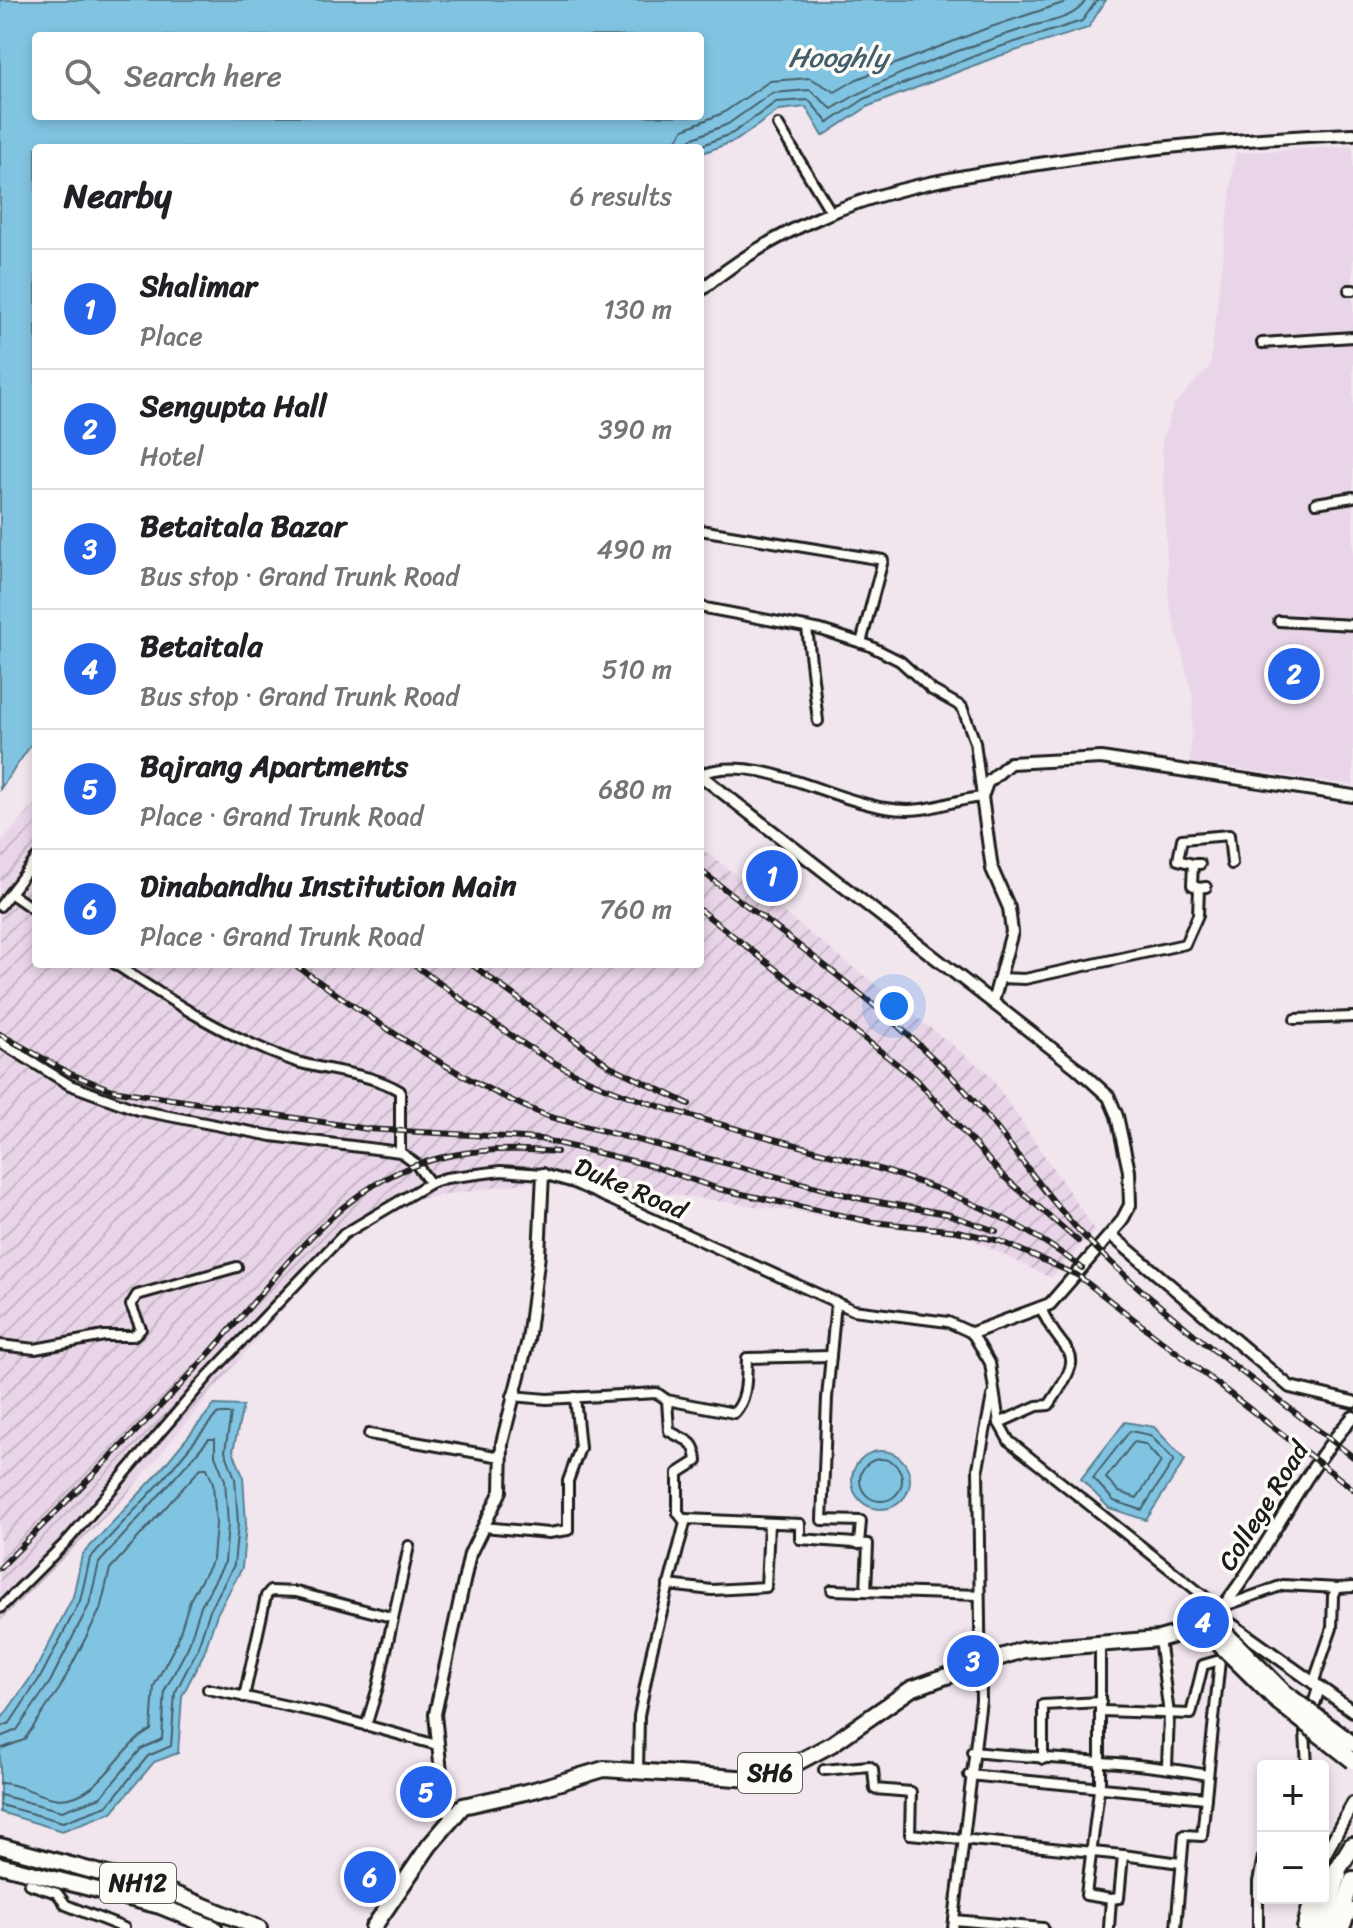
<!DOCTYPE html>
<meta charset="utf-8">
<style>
:root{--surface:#fff;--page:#f2f2f2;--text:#202124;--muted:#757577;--line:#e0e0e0;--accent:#2563eb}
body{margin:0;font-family:Sriracha,sans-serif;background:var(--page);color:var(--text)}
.controls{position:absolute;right:24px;bottom:24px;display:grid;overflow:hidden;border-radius:8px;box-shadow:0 4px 12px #0003}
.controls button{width:72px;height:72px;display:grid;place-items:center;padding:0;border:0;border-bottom:2px solid var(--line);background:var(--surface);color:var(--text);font:40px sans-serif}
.you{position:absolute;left:894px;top:1006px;width:28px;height:28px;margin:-20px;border:6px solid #fff;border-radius:50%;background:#1a73e8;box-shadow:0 0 0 12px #1a73e833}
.badge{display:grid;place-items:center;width:52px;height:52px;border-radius:50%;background:var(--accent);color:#fff;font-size:26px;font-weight:700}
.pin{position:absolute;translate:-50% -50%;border:4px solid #fff;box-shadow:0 2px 8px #0006}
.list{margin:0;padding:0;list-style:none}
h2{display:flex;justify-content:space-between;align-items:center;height:104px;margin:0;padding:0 32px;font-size:34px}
h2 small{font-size:26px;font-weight:400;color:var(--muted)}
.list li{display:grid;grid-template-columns:52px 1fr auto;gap:24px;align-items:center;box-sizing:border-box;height:120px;padding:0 32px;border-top:2px solid var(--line)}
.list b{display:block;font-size:30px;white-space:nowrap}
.list p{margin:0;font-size:26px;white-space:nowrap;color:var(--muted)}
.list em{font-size:26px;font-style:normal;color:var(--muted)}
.icon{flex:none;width:44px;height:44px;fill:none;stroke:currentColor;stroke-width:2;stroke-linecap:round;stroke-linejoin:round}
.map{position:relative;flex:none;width:1353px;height:1928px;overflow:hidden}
.search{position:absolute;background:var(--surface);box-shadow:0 4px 12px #0003;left:32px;top:32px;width:672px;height:88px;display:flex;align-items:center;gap:20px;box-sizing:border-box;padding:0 28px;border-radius:8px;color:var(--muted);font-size:30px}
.panel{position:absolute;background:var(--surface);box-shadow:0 4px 12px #0003;left:32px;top:144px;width:672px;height:824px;border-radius:8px}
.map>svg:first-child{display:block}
</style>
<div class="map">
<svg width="1353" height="1928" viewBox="0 0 1353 1928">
<defs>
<pattern id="industrial-furrows" width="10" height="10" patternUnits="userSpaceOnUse" patternTransform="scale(2)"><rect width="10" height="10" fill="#e9d5e8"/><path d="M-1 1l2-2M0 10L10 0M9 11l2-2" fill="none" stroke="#c7b6c6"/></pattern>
</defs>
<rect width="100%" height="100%" fill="#f1e5ee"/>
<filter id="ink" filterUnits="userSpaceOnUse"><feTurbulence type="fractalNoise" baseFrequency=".0125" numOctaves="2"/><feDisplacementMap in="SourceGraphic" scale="16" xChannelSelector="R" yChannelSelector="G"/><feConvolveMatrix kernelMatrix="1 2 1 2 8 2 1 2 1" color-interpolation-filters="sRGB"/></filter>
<g filter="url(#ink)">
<path fill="#e9d5e8" d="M 1353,146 L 1353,785 L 1190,762 L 1193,698 L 1169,602 L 1162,442 L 1174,404 L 1210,367 L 1235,153 Z"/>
<path fill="url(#industrial-furrows)" d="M 36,803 L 36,964 L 700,964 L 700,847 L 989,1074 L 1095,1230 L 1051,1278 L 966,1236 L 556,1178 L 418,1199 L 347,1238 L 247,1350 L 123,1499 L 0,1621 L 0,844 Z"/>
<g fill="#81c4e2" stroke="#598193" stroke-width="2" fill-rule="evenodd">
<path d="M 0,0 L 1106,0 L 1088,28 L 996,57 L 869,106 L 823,136 L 806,107 L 779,110 L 737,140 L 700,154 L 700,148 L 36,148 L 36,738 L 0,789 ZM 700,36 L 700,116 L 36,116 L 36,36 Z"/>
<path d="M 214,1405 L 243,1406 L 233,1451 L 243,1476 L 246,1524 L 242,1568 L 217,1614 L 204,1653 L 182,1696 L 178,1753 L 154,1762 L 112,1812 L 62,1831 L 0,1812 L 0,1721 L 34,1673 L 73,1597 L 82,1555 L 154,1478 Z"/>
<path d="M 1125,1422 L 1154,1427 L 1185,1460 L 1146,1520 L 1109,1508 L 1081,1479 Z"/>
<circle cx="881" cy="1480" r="29"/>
</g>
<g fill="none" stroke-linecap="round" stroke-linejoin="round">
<g stroke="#445f6b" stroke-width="2">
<path d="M 671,148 L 684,129 L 723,113 L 770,81 L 810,78 L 835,92 L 857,79 L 985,29 L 1072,0"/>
<path d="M 683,148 L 691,139 L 728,124 L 772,93 L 810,90 L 832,109 C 892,72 964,48 1032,26 C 1051,21 1076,18 1086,0"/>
<path d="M 695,148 L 733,133 L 776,102 L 809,100 L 828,123 L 866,98 L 993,49 L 1082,21 L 1097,0"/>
<path d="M 1130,1431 L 1150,1435 L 1174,1460 L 1142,1510 L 1114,1501 L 1093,1478 Z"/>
<path d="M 1134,1442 L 1145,1444 L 1161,1462 L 1137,1498 L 1119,1492 L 1106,1478 Z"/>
<circle cx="881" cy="1480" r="21"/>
<path d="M 0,1727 L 10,1723 L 41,1676 L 80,1601 L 90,1558 L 160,1483 L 217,1414 L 231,1414 L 225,1451 L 235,1478 L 238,1524 L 234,1565 L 210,1610 L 197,1650 L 175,1693 L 171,1746 L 148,1756 L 107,1806 L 63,1822 L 0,1805"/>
<path d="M 0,1737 L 17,1730 L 50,1682 L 89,1605 L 99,1563 L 209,1439 L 215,1439 L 215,1455 L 225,1480 L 228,1524 L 225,1562 L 201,1606 L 188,1647 L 165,1690 L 162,1739 L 141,1749 L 101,1797 L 62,1811 L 0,1795"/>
<path d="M 0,1749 L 24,1740 L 60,1688 L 100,1610 L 110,1569 L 201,1468 L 207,1468 L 213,1483 L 216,1524 L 213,1559 L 190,1600 L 177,1642 L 154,1686 L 151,1730 C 119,1746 101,1799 60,1799 C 40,1798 21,1783 0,1783"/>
</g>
<g stroke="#1c1c1c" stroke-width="14">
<g id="minor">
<path d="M 778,125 L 831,212"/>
<path d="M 1349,290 L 1353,290"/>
<path d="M 1262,343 L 1353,337"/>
<path d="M 1316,503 L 1353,497"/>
<path d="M 700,530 L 883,560 L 861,643"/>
<path d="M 700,607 L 821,630 L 868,645 L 900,661 L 932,690 L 962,707 L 975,742 L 982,797 C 943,801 929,815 885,808 C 826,799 759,753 700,774"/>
<path d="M 1279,621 L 1353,625"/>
<path d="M 807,628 L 818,721"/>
<path d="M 1193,864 L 1178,860 L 1182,839 L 1229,835 L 1232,864"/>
<path d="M 1199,888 L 1192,885 L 1193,864 L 1200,864"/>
<path d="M 10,893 L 36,911"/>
<path d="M 0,906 L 36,859"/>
<path d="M 115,964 C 172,1002 228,1038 294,1061 C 329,1072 368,1072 400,1091 L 400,1152"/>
<path d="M 1000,978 L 1025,979 L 1185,944 L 1198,915 L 1199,888 L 1206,887"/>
<path d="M 1295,1019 L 1353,1017"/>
<path d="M 0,1042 L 70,1085 L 138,1110 L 272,1136 L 400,1152 L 416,1164 L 430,1183"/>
<path d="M 836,1302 L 827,1398 L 822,1520 L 861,1521 L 859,1544"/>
<path d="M 0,1345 L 35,1349 L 104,1336 L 133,1336 L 141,1329 L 131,1305 L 137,1295 L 237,1267"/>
<path d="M 512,1396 L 547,1399 L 657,1393 L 667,1400 L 734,1413 C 748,1399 746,1378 747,1358 L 831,1356"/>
<path d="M 667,1400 L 669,1431 C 685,1441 695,1438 697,1461 L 678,1473 L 678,1513 L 685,1522"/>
<path d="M 999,1423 L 1037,1406 L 1049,1405 C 1092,1343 1063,1362 1041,1308"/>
<path d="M 369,1434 L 501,1457"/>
<path d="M 483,1527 L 549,1533 L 568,1530 L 568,1481 L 580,1448 L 575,1397"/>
<path d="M 668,1585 L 712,1590 L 766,1587 L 769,1524"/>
<path d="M 832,1590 L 978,1595"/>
<path d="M 0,1608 L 69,1539 L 210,1374 L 344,1234 L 430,1183 L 446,1178 L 501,1171 L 543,1174 L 574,1183 L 853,1310 L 948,1322 L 972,1333 L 990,1363 L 999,1423 L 1009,1441 L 1214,1604 L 1222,1607 L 1283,1585 L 1338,1588"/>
<path d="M 1159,1639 L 1169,1714 L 1167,1767"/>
<path d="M 1100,1644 L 1100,1782 L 1086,1895 L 1111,1899 L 1109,1928"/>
<path d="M 1313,1684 L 1332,1628 L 1333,1596 L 1338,1588 L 1353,1587"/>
<path d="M 208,1689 L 325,1714 L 437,1745"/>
<path d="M 244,1697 L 266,1596 L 270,1591 L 296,1592 L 391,1617"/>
<path d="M 1101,1711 L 1191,1714 L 1203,1665 L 1220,1660"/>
<path d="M 366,1726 L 378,1687 L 409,1546"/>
<path d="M 1305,1732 L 1307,1766"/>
<path d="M 972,1752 C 1051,1760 1129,1760 1207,1775"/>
<path d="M 1043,1759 L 1043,1705 L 1101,1702"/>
<path d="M 824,1770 L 869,1766 L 873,1769 L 875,1789 L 911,1792 L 910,1834 L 1123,1855 L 1119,1898 L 1111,1899"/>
<path d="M 638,1771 L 639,1716 L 652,1650 L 686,1519 L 800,1524 L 800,1539 L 868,1544 L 866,1591"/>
<path d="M 969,1775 L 1206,1798"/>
<path d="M 1123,1855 L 1180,1863"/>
<path d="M 29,1884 L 57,1893 L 66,1905 L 124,1928"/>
<path d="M 954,1920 L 1043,1928"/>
<path d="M 953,1928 L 981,1700 L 978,1468 L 992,1396"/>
<path d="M 1176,1928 L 1184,1835 L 1202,1836 L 1220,1660 L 1228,1652"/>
<path d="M 1258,1928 L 1258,1882 L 1263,1857"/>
<path d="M 1345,1928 L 1353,1908"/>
</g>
</g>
<g stroke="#1c1c1c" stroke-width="16">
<g id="tertiary">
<path d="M 700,291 C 738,259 784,232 830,213 C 893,187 965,175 1032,165 C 1139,148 1244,138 1353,134"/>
<path d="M 700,775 L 1077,1068 L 1109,1097 L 1117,1116 L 1129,1171 L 1130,1205 L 1121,1222 L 1050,1304 L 972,1333"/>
<path d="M 993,1002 L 1012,932 L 1009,908 L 992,869 L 982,797 L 987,783 L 1010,763 L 1101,758 L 1353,796"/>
<path d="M 1111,1235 L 1290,1387 L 1353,1402"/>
<path d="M 1217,1614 L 1353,1711"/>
<path d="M 1212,1620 C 1266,1557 1297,1478 1353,1417"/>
<path d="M 1310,1717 L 1319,1688"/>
<path d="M 451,1821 L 442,1782 L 435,1714 L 470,1554 L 501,1491 L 502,1443 L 528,1340 L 539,1255 L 543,1174"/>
<path d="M 1323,1858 L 1353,1803"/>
<path d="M 1303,1928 L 1310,1898"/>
</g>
</g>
<g stroke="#1c1c1c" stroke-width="20">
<g id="primary">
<path d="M 373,1928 L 429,1846 L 463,1806 L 534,1790 L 604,1769 L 752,1779 L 793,1765 L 832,1744 L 911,1689 L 979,1664 L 1023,1650 L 1159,1639 L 1202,1627 L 1212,1620 L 1223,1631"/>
<path d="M 1323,1928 L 1339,1875"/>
<path d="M 1336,1928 L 1353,1879"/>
</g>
</g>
<g stroke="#1c1c1c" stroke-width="20">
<g id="trunk">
<path d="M 0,1846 L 167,1891 L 259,1928"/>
<path d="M 0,1865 L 160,1906 L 214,1928"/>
</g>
</g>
<g stroke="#1c1c1c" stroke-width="22">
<g id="motorway">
<path d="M 1323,1893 L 1352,1846"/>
<path d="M 1312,1928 L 1322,1898"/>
</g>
</g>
<use href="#minor" stroke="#fdfcf7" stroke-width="8"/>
<use href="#tertiary" stroke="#fdfcf7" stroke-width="10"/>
<use href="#primary" stroke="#fdfcf7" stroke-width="14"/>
<use href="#trunk" stroke="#fdfcf7" stroke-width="14"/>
<use href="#motorway" stroke="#fdfcf7" stroke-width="16"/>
<g stroke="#1c1c1c" stroke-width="6">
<g id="rail">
<path d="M 700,870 C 786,937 877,1000 953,1078 C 1006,1132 1043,1198 1098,1250 C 1176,1326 1267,1390 1353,1457"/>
<path d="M 700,910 L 916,1079 L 1003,1176 L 1078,1241"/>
<path d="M 294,964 C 376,1022 456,1080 550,1117 L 862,1199 L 947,1214 L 996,1231"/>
<path d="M 413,964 C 475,1008 535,1060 607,1088 C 766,1149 944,1161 1082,1268"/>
<path d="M 471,964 L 610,1066 L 689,1104"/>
<path d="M 0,1034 L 71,1074 L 112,1090 L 368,1129 L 540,1139 L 649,1165 L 719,1189 L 872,1222 L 957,1231 L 1000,1241 L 1077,1275 L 1353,1489"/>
<path d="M 0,1568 C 66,1501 135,1435 199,1365 C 315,1238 359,1133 557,1152"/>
</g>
</g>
<use href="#rail" stroke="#fdfcf7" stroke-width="3" stroke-dasharray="9" stroke-linecap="butt"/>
<g stroke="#1c1c1c" stroke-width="20" stroke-linecap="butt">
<g id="primary-bridge">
<path d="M 1223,1631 L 1284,1692 L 1353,1744"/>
<path d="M 1214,1639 L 1279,1703 L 1353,1761"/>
</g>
</g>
<use href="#primary-bridge" stroke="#fdfcf7" stroke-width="14"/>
</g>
</g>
<g text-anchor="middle" stroke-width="7" stroke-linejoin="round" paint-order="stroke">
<g fill="#fdfcf7" stroke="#605f5e" stroke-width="2">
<rect x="738" y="1753" width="64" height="40" rx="6"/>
<rect x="100" y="1863" width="76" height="40" rx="6"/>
</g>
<g font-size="24" font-weight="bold" fill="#1c1c1c">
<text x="770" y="1781">SH6</text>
<text x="138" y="1891">NH12</text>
</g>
<g font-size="26" fill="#1c1c1c" stroke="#fdfcf7">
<text transform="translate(631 1188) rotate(23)" y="9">Duke Road</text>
<text transform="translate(1263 1506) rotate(-58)" y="9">College Road</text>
</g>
<g font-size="28" font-style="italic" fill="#445f6b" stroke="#fdfcf7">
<text x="838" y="67">Hooghly</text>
</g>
</g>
</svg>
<div class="controls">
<button>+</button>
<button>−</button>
</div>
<div class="you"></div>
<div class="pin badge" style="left:772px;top:876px">1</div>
<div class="pin badge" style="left:1294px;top:674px">2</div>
<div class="pin badge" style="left:973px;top:1661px">3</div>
<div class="pin badge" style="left:1203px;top:1622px">4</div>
<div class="pin badge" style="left:426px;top:1792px">5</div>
<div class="pin badge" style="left:370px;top:1877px">6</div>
<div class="search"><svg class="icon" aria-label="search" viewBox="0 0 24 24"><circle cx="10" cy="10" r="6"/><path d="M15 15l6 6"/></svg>Search here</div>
<section class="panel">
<h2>Nearby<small>6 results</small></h2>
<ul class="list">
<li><span class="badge">1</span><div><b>Shalimar</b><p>Place</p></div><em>130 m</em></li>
<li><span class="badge">2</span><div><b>Sengupta Hall</b><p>Hotel</p></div><em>390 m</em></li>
<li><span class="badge">3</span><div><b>Betaitala Bazar</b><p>Bus stop · Grand Trunk Road</p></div><em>490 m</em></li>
<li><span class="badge">4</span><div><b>Betaitala</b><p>Bus stop · Grand Trunk Road</p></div><em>510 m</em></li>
<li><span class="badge">5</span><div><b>Bajrang Apartments</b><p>Place · Grand Trunk Road</p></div><em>680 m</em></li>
<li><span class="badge">6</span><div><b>Dinabandhu Institution Main</b><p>Place · Grand Trunk Road</p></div><em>760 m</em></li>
</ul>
</section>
</div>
